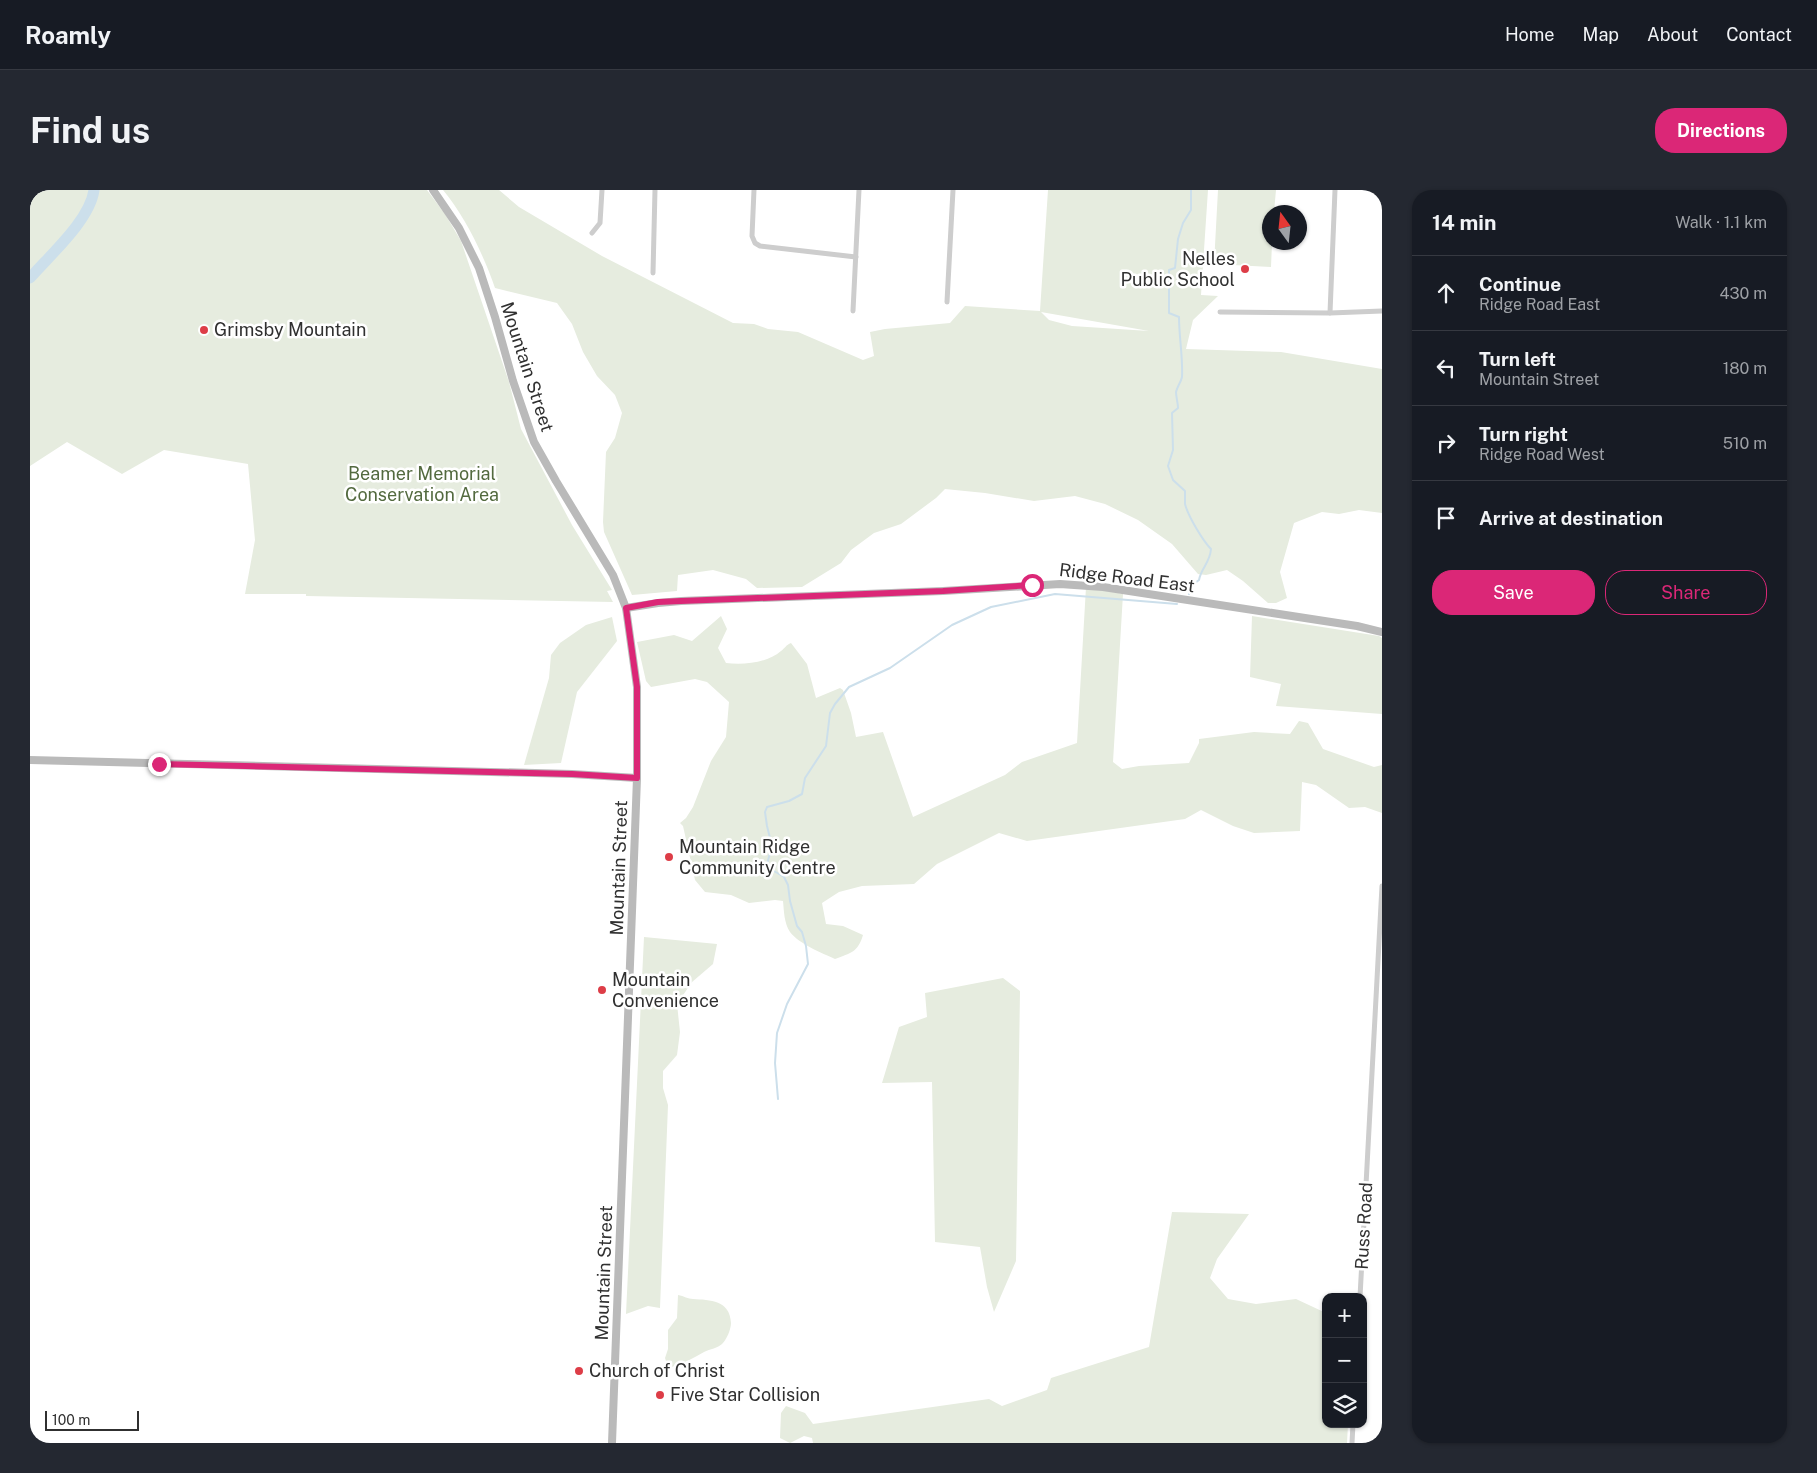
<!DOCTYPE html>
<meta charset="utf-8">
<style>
:root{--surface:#171b24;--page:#242831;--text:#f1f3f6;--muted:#9ea1a6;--line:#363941;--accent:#db2777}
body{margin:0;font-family:"Public Sans",sans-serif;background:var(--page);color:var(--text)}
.controls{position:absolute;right:15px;bottom:15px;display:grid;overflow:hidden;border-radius:10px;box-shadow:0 1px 4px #0004}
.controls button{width:45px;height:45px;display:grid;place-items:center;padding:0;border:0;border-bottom:1px solid var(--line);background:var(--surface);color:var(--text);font:25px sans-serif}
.compass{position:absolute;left:1232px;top:15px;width:45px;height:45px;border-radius:50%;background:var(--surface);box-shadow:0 1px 4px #0004;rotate:345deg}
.scale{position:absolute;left:15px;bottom:12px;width:94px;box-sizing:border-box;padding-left:5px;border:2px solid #303030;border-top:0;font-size:14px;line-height:18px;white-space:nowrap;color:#303030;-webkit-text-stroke:4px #fff;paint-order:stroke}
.stop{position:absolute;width:15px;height:15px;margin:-11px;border:4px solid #db2777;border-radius:50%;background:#fff}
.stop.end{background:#db2777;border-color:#fff;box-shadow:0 1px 5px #0008}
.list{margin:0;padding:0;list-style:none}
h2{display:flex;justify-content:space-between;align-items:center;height:65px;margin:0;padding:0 20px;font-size:21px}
h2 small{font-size:16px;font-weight:400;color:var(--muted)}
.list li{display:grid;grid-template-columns:32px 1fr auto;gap:15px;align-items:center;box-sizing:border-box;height:75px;padding:0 20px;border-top:1px solid var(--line)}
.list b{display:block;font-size:19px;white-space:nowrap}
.list p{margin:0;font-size:16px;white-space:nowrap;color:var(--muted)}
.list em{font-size:16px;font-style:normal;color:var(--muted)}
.actions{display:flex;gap:10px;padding:15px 20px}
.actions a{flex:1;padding:11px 0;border:1px solid var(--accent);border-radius:20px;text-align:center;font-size:18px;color:var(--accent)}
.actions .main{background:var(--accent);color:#fff}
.icon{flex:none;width:28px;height:28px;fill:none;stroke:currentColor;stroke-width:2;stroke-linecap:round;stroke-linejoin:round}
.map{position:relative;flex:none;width:1352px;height:1253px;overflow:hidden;border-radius:20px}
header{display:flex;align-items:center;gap:30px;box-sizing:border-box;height:70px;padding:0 25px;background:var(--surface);border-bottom:1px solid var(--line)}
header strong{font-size:24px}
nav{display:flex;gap:28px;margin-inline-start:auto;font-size:18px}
.intro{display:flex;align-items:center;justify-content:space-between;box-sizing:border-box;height:120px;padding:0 30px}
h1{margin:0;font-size:35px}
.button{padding:12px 22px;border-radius:20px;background:var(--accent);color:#fff;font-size:18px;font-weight:700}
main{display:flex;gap:30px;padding:0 30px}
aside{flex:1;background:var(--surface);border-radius:20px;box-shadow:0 1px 4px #0004}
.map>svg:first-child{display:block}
</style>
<header>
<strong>Roamly</strong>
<nav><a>Home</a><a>Map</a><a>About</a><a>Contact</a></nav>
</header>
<div class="intro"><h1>Find us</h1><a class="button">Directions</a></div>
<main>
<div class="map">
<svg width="1352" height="1253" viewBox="0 0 1352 1253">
<rect width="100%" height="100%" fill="#fff"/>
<g fill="#e6ecdf" fill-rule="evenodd">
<path d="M 0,0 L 397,0 L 415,24 L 431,51 L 479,192 L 491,239 L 542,335 L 582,400 L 577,401 L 583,412 L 276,406 L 276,404 L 215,404 L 225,350 L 218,274 L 134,260 L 92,284 L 37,252 L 0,276 Z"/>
<path d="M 413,0 L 469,0 L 489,17 L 572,66 L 703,133 L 724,134 L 738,139 L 768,142 L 833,170 L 844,166 L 840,142 L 855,139 L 920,133 L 935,116 L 1010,121 L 1018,0 L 1178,0 L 1171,105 L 1188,106 L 1163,130 L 1156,159 L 1251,162 L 1352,179 L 1352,323 L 1329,320 L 1309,324 L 1292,322 L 1264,333 L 1250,382 L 1257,408 L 1246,413 L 1238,413 L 1213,391 L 1197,380 L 1176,385 L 1168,384 L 1142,354 L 1108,330 L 1075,314 L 1045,306 L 1004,311 L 955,303 L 915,299 L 906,308 L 871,334 L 844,343 L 821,360 L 811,373 L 772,397 L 727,398 L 716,389 L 683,380 L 648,385 L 647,401 L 602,405 L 574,342 L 573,332 L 576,262 L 585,248 L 592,223 L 585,205 L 567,186 L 553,162 L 542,134 L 527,113 L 465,98 C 454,66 435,26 413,0 ZM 1011,122 L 1119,141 L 1042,136 L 1019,130 Z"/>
<path d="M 1188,0 L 1246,0 L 1244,22 L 1240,22 L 1240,52 L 1242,53 L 1241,77 L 1184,74 Z"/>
<path d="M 1056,397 L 1093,404 L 1083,572 L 1092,579 L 1109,576 L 1159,573 L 1169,553 L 1169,549 L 1224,542 L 1260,544 L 1269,531 L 1278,533 L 1293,559 L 1344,577 L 1352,575 L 1352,623 L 1335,617 L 1319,618 L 1286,595 L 1272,592 L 1270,641 L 1224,643 L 1203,636 L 1171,620 L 1155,629 L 997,651 L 969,643 L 907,674 L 884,694 L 832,696 L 809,702 L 792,713 L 796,734 L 813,736 L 833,745 C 828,762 821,763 805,769 C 792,763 769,754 760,742 C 754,733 754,721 753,711 L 745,710 L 719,713 L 701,705 L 675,702 L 665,690 L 653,636 L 650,633 L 656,628 L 663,617 L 681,571 L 696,547 L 699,512 L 677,492 L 665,489 L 621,497 L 616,491 L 607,452 L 644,445 L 662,451 L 691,426 L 697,439 L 688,458 L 696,473 C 714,475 737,473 751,461 C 755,458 756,455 761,453 L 777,474 L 786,508 L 810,498 L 813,500 L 821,523 L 826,547 L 853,542 L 883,627 L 975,585 L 992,572 L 1047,553 Z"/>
<path d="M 1222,426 L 1349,446 L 1352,448 L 1352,524 L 1246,516 L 1251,494 L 1220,487 Z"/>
<path d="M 582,427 L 587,451 L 547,502 L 531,573 L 494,575 L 519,488 L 521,465 L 530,453 L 556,435 Z"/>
<path d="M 614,747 L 687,754 L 683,774 L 662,792 L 647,814 L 650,842 L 647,865 L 633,881 L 633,898 L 638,915 L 630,1118 L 618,1116 L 596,1124 Z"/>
<path d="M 973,788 L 990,801 L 986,1071 L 964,1122 L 957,1097 L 950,1057 L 905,1052 L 902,892 L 852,893 L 869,837 L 897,827 L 895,803 Z"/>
<path d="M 1142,1022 L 1219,1024 L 1187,1069 L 1180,1088 L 1198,1109 L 1226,1114 L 1266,1109 L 1296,1123 L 1296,1234 L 1318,1234 L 1317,1253 L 783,1253 L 782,1248 L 774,1246 L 760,1253 L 750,1248 L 751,1223 L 756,1216 L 775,1223 L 783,1234 L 959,1209 L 972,1216 L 1017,1200 L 1021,1188 L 1119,1157 Z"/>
<path d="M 648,1105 C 654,1106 658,1109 663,1109 C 680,1110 700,1110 701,1133 C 701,1139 697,1149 692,1154 C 688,1158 680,1159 674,1162 C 664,1168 654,1173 642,1177 L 637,1174 L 635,1168 L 638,1159 L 638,1140 L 647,1128 Z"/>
</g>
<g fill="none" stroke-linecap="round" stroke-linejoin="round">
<g stroke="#ccdfeb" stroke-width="2">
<path d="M 1159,404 L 1165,393 L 1169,390 C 1171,378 1180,373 1181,359 C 1173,351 1158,326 1155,314 C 1155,310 1155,305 1155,301 L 1143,290 L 1138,276 L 1143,260 L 1142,223 L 1148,218 C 1148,213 1146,207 1146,202 C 1147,197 1151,192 1152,187 C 1153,167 1149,147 1149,127 L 1139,123 L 1139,80 L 1145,78 L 1148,49 L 1153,33 L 1161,20 L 1161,0"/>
<path d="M 748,909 L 745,873 L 747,843 L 757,814 L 778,774 L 776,756 L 772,742 L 767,736 L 760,711 L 758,695 L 754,687 L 739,678 L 737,674 L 742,656 L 737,636 L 735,622 L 737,617 L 759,611 L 772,604 L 775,588 L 796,556 L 800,523 L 805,514 L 819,497 L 860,478 L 922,435 L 961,417 L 1025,404 L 1147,414"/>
</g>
<path stroke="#ccdfeb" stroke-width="11" d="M 0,88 C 20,65 60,30 64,0"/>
<g stroke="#cdcdcd" stroke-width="5">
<path d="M 724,0 L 722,46 L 725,53 L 730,56 L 826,67"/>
<path d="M 562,43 L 570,33 L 572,0"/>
<path d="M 623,83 L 625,0"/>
<path d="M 917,112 L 923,0"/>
<path d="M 823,121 L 829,0"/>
<path d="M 1190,122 L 1300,123 L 1352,121"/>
<path d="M 1300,123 L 1305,0"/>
<path d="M 1330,1107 L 1352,696"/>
<path d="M 1322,1253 L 1323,1234"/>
</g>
<g stroke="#bababa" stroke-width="8">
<path d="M 403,0 L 429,38 L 449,78 L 465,127 L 483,191 L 504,252 L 526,291 L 583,385 L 596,418 L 607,497 L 607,588 L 582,1253"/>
<path d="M 596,418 L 628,413 L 651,411 L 913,401 L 1030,394 L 1073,397 L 1327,436 L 1352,442"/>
<path d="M 0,570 L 542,584 L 607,588"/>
</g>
</g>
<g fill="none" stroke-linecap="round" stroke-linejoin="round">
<path stroke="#db2777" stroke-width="6" d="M 129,574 L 542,584 L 607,588 L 607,497 L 596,418 L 628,412 L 651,411 L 913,401 L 1002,395"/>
</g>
<g fill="#dd3d47" stroke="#fff" stroke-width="2">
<circle cx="1215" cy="79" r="5"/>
<circle cx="174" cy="140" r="5"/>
<circle cx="639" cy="667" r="5"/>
<circle cx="572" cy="800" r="5"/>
<circle cx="549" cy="1181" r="5"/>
<circle cx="630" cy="1205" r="5"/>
</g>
<g text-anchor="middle" stroke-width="5" stroke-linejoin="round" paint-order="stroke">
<g font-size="18" fill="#303030" stroke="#fff" text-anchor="start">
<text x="1205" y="75" text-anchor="end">Nelles<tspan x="1205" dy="21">Public School</tspan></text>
<text x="184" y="146">Grimsby Mountain</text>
<text x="649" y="663">Mountain Ridge<tspan x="649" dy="21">Community Centre</tspan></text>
<text x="582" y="796">Mountain<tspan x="582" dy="21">Convenience</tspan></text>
<text x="559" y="1187">Church of Christ</text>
<text x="640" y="1211">Five Star Collision</text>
</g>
<g font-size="18" fill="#303030" stroke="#fff">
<text transform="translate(497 177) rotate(72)" y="6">Mountain Street</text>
<text transform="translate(1097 388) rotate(7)" y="6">Ridge Road East</text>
<text transform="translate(589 678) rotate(-88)" y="6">Mountain Street</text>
<text transform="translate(1334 1036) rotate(-87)" y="6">Russ Road</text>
<text transform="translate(574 1083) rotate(-88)" y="6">Mountain Street</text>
</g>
<g font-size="18" fill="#536a3f" stroke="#fff">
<text x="392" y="290">Beamer Memorial<tspan x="392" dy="21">Conservation Area</tspan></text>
</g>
</g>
</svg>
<div class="controls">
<button>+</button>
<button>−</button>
<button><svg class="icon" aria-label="layers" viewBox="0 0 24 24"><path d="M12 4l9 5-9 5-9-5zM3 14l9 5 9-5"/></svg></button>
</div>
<svg class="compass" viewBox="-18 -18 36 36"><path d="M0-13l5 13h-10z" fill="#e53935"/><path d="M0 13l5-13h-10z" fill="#9ea1a6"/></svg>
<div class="scale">100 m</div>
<div class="stop" style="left:1002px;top:395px"></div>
<div class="stop end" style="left:129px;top:574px"></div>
</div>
<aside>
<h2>14 min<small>Walk · 1.1 km</small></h2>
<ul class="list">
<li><svg class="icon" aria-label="ahead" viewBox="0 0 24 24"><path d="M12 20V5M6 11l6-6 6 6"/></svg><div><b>Continue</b><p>Ridge Road East</p></div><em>430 m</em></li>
<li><svg class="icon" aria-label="left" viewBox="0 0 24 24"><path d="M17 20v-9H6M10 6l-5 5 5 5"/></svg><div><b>Turn left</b><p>Mountain Street</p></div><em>180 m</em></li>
<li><svg class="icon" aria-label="right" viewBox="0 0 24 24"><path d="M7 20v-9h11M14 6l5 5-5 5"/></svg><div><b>Turn right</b><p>Ridge Road West</p></div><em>510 m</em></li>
<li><svg class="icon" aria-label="arrive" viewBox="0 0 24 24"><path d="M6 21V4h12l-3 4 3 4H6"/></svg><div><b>Arrive at destination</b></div></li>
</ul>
<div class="actions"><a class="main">Save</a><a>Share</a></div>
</aside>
</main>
